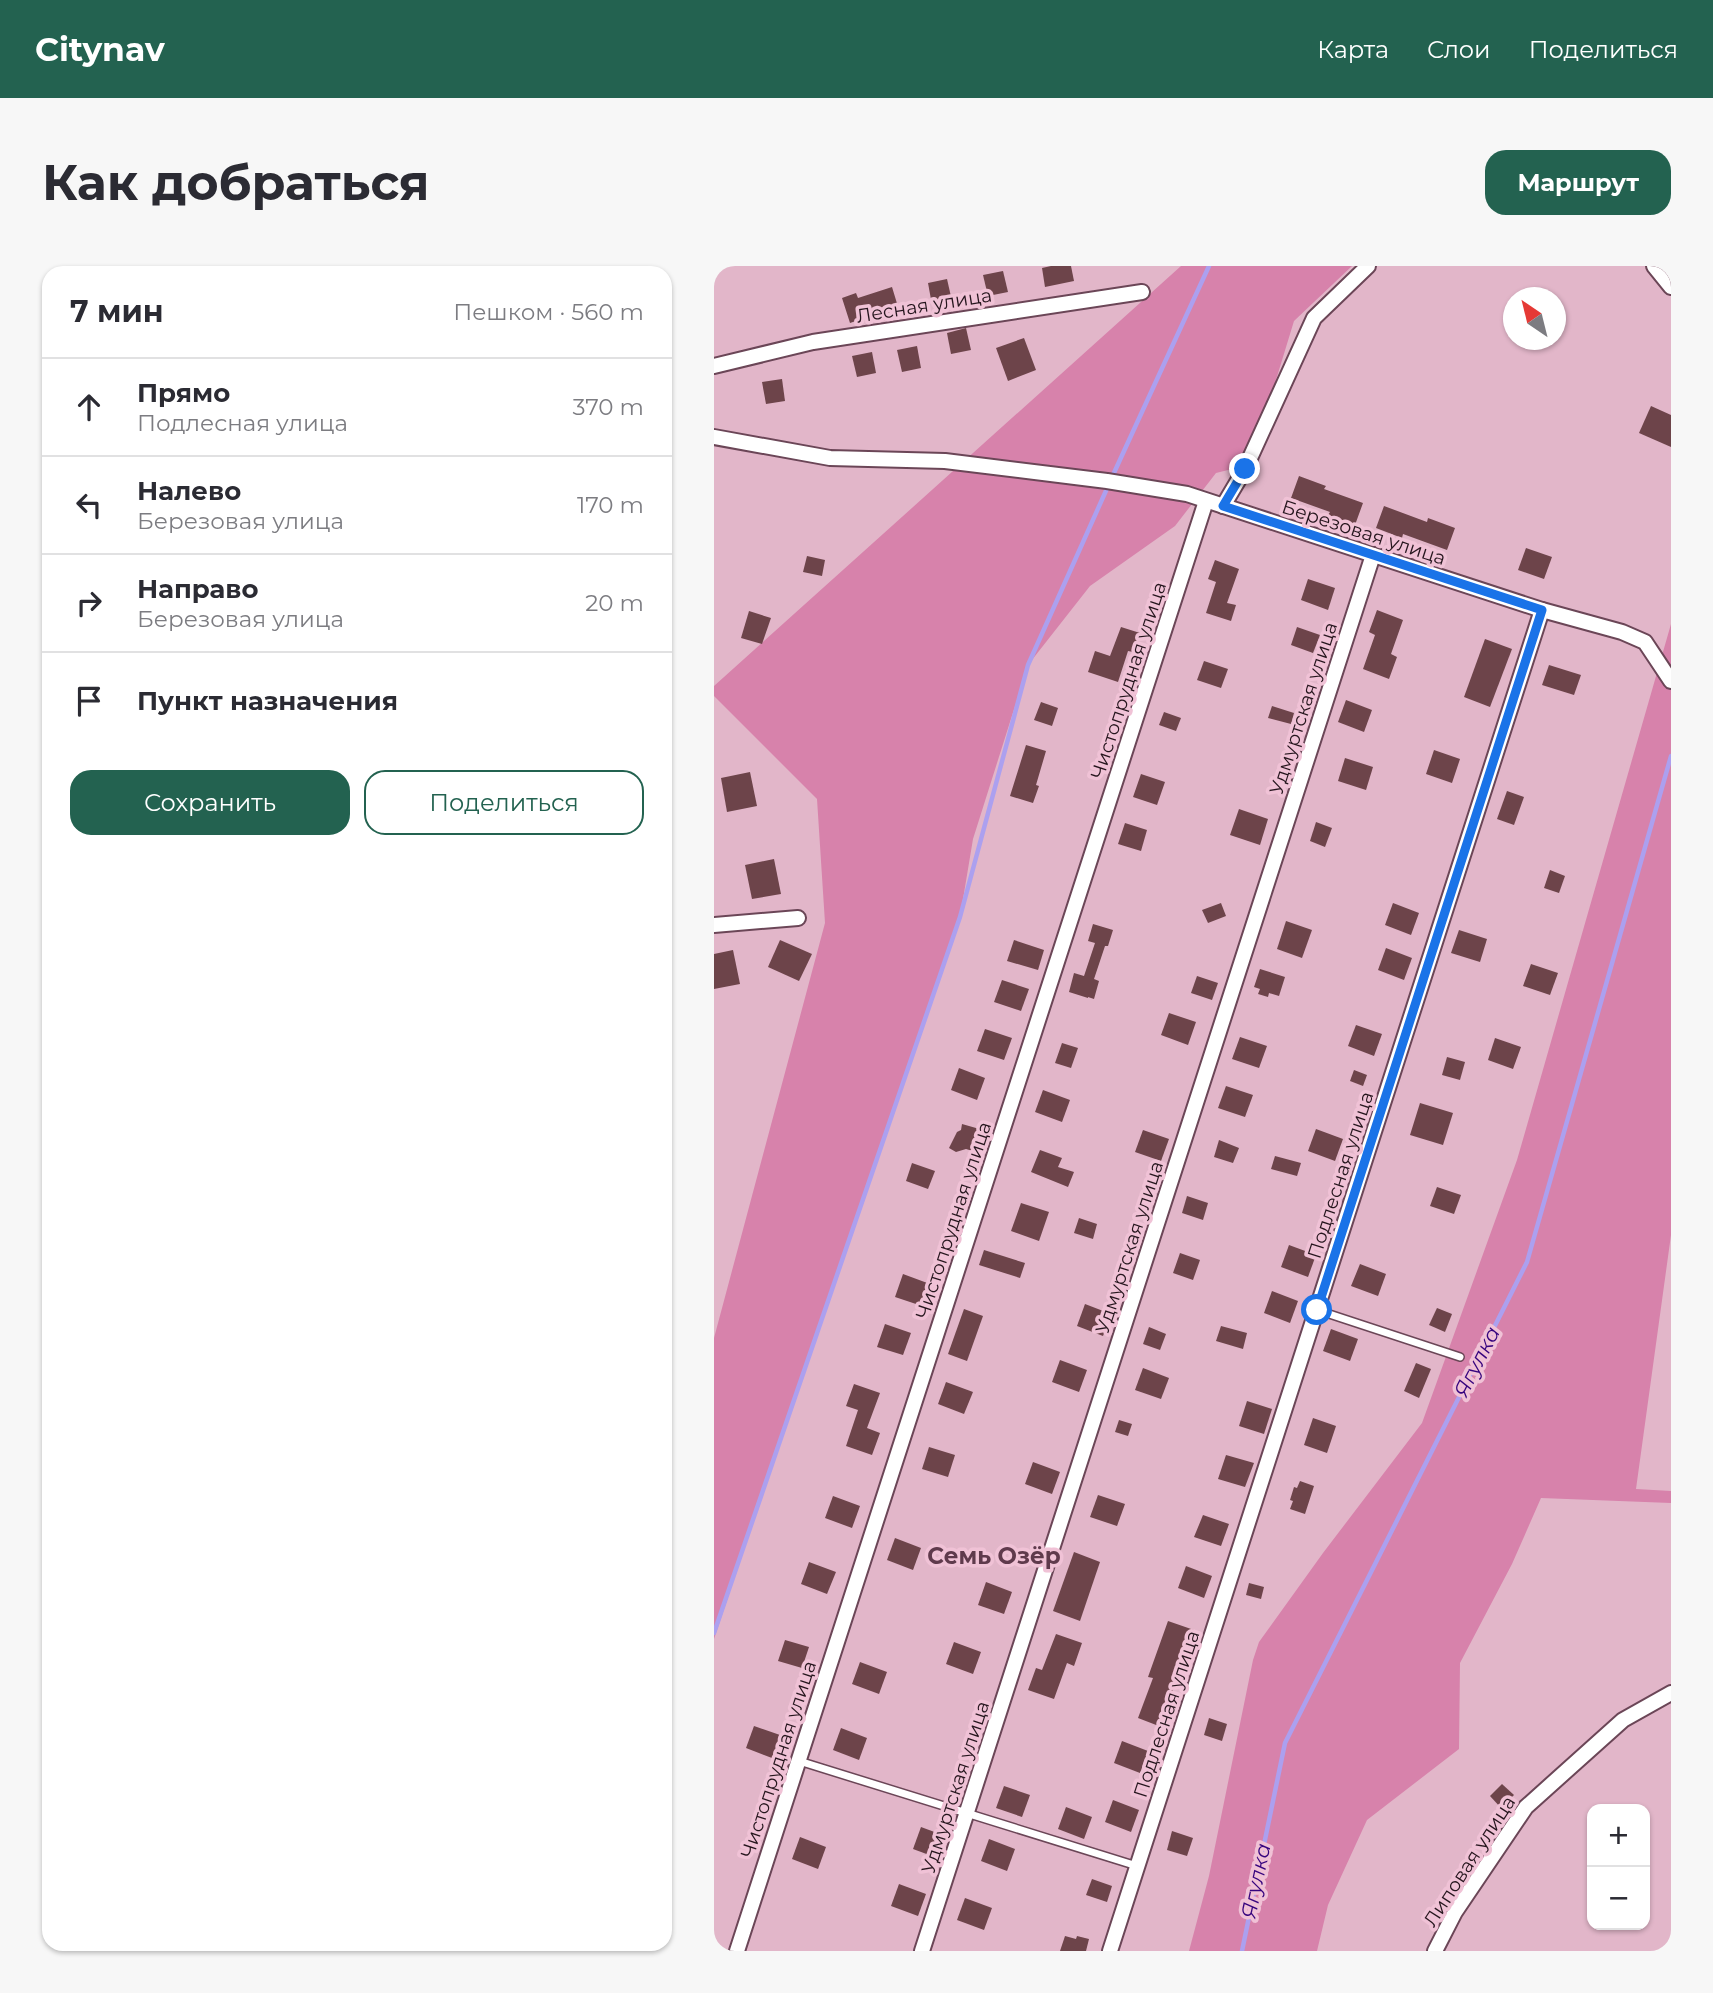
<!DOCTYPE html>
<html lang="ru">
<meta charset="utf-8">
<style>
:root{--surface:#fff;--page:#f7f7f7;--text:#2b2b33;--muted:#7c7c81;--line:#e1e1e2;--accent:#236250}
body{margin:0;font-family:Montserrat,sans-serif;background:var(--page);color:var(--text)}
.controls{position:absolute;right:21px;bottom:21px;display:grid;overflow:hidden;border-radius:14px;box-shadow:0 2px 5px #0004}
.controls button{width:63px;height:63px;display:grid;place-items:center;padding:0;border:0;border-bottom:2px solid var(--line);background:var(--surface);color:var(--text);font:35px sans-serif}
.compass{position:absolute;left:789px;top:21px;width:63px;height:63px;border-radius:50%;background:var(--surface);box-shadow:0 2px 5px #0004;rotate:325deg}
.stop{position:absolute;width:21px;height:21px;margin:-16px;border:5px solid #1a73e8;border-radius:50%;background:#fff}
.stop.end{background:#1a73e8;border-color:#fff;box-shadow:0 2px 7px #0008}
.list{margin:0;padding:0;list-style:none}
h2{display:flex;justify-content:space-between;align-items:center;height:91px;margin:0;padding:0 28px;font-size:30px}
h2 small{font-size:23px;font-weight:400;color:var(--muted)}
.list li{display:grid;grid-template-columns:46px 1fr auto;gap:21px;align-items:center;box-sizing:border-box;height:98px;padding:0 28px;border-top:2px solid var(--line)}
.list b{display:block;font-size:26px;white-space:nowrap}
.list p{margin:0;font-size:23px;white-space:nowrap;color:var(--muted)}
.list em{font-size:23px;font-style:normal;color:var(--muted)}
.actions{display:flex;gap:14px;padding:21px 28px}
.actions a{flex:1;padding:16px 0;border:2px solid var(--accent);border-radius:21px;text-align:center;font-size:24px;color:var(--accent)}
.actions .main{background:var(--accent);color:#fff}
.icon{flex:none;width:38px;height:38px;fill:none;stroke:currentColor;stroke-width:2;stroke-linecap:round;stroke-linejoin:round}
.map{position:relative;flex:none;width:957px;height:1685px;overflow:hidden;border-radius:21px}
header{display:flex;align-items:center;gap:42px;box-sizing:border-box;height:98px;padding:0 35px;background:var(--accent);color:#fff}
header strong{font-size:33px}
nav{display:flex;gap:38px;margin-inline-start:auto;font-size:24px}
.intro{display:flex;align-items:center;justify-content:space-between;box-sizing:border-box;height:168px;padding:0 42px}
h1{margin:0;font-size:49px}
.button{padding:18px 32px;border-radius:21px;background:var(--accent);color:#fff;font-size:24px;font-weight:700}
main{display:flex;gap:42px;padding:0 42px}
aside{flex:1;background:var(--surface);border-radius:21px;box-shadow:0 2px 5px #0004}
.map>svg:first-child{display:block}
</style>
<header>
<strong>Citynav</strong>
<nav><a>Карта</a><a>Слои</a><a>Поделиться</a></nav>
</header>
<div class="intro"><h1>Как добраться</h1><a class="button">Маршрут</a></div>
<main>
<aside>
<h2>7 мин<small>Пешком · 560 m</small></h2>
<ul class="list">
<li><svg class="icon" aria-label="ahead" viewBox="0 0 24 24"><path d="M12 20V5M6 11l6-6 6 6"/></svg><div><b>Прямо</b><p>Подлесная улица</p></div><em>370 m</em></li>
<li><svg class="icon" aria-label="left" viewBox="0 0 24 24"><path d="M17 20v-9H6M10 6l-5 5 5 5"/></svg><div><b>Налево</b><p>Березовая улица</p></div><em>170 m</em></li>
<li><svg class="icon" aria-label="right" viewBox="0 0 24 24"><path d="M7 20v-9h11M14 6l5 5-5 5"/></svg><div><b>Направо</b><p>Березовая улица</p></div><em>20 m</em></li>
<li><svg class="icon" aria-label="arrive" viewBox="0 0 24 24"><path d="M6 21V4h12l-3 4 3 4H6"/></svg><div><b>Пункт назначения</b></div></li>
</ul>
<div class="actions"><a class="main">Сохранить</a><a>Поделиться</a></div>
</aside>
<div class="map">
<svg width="957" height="1685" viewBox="0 0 957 1685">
<rect width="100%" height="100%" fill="#e2b6c9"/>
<g fill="#d782ab">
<path d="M 467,0 L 638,0 L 580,55 L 543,176 L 518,203 L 502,207 L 461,260 L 376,320 L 314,399 L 259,573 L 246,651 L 65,1179 L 0,1373 L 0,1072 L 111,657 L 103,533 L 0,430 L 0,420 Z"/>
<path d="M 957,358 L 957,969 L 922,1223 L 957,1225 L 957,1237 L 827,1232 L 798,1298 L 746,1397 L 745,1483 L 653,1554 L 614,1639 L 603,1685 L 475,1685 L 495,1610 L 539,1394 L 545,1376 L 609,1287 L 708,1157 L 803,894 Z"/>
</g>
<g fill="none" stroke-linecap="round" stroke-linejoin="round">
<g stroke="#aca0ef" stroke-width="4.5">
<path d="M 399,209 L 495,0"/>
<path d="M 0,1367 L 246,651 L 314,399 L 395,218"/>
<path d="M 528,1685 L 571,1477 L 813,996 L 957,490"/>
</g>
</g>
<g fill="#6d444a">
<path d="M 337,0 L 357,0 L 360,15 L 331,21 L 328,2 Z"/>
<path d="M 289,5 L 294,26 L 274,30 L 269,9 Z"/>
<path d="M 233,13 L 238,35 L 218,39 L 214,17 Z"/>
<path d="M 178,21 L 185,44 L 166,50 L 165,47 L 136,57 L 128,32 L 142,27 L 144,32 Z"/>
<path d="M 252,62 L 257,84 L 237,88 L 233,67 Z"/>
<path d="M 310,72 L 322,104 L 294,115 L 282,82 Z"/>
<path d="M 203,80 L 207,102 L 188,106 L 183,84 Z"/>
<path d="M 158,86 L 162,107 L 143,111 L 138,90 Z"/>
<path d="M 68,113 L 71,135 L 52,138 L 48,116 Z"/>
<path d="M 937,140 L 957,149 L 957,181 L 925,167 Z"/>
<path d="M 585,210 L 612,220 L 610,223 L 649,237 L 641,259 L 614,249 L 616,246 L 577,232 Z"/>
<path d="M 670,240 L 713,256 L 714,252 L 741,262 L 733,284 L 689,268 L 688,272 L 662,262 Z"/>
<path d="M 812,282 L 838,291 L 830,313 L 804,304 Z"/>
<path d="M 93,290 L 111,294 L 108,310 L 89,306 Z"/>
<path d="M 501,294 L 525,303 L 513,337 L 522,339 L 517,355 L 492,347 L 502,316 L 494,313 Z"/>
<path d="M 594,313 L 621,322 L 614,344 L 587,334 Z"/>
<path d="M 663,344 L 689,354 L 677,388 L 683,391 L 675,413 L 649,403 L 661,369 L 655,366 Z"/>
<path d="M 35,345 L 57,352 L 48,378 L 27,372 Z"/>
<path d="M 407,361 L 426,367 L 419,386 L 414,385 L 404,416 L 374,406 L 381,385 L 396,390 Z"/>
<path d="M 583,361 L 606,369 L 599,387 L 577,379 Z"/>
<path d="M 771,373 L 798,383 L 776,441 L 750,431 Z"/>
<path d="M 490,395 L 514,403 L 507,422 L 483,414 Z"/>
<path d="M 835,399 L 867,409 L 860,429 L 828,419 Z"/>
<path d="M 632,434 L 658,444 L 650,466 L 624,456 Z"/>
<path d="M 327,436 L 344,442 L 338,460 L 320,454 Z"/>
<path d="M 558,440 L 580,447 L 577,458 L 554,452 Z"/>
<path d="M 450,446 L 467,452 L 462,465 L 445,459 Z"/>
<path d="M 312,479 L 332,485 L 322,519 L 325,520 L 319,537 L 296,530 Z"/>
<path d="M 720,484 L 746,493 L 738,517 L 712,508 Z"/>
<path d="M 631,492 L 659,501 L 652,524 L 624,515 Z"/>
<path d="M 36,506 L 43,540 L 13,546 L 7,512 Z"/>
<path d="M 427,508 L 451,516 L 443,539 L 419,531 Z"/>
<path d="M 793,525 L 810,531 L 800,559 L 783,553 Z"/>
<path d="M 525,543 L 554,553 L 546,579 L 516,569 Z"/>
<path d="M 602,556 L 618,562 L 611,581 L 596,575 Z"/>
<path d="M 411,557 L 433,564 L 427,585 L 404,578 Z"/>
<path d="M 60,593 L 67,628 L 38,633 L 31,599 Z"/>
<path d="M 836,604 L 851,610 L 845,627 L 830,622 Z"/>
<path d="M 507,637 L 512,650 L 494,657 L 488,644 Z"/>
<path d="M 679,637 L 705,647 L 697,669 L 671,659 Z"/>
<path d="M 572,655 L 598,664 L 588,692 L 563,683 Z"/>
<path d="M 379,658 L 399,664 L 394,680 L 391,680 L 380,713 L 385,715 L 380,733 L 374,731 L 374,732 L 355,726 L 360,707 L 370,710 L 381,677 L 374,675 Z"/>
<path d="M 745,664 L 773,673 L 766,696 L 737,687 Z"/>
<path d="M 66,674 L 98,688 L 85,715 L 54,701 Z"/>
<path d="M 300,674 L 330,684 L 324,704 L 293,695 Z"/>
<path d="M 672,682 L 698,692 L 690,714 L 664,704 Z"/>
<path d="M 19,684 L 26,718 L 0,723 L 0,688 Z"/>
<path d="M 817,698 L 844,707 L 836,729 L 809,720 Z"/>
<path d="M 546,703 L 571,711 L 565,730 L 555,727 L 554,731 L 544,728 L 546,723 L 540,721 Z"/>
<path d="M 483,710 L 504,717 L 498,734 L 477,727 Z"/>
<path d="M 288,714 L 315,723 L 307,745 L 280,736 Z"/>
<path d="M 455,747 L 482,756 L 474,779 L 447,769 Z"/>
<path d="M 642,759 L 668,768 L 660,790 L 634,780 Z"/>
<path d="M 271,763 L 298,772 L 290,794 L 263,785 Z"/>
<path d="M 526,771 L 553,780 L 545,802 L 518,793 Z"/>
<path d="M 781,772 L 807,781 L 799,803 L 774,794 Z"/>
<path d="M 348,777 L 364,782 L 357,802 L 341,797 Z"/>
<path d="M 733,791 L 751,796 L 746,814 L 728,809 Z"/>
<path d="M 245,802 L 271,812 L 263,834 L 237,824 Z"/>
<path d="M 640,804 L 653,809 L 649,820 L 636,815 Z"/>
<path d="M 512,820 L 539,829 L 531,851 L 504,842 Z"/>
<path d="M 329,824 L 356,834 L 348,856 L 321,846 Z"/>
<path d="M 706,837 L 739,847 L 729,879 L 696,869 Z"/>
<path d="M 248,858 L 269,864 L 262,886 L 252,883 L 242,886 L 235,882 L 243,866 L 247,864 Z"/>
<path d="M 602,863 L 629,873 L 621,895 L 594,885 Z"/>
<path d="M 429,864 L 455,873 L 447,895 L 421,886 Z"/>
<path d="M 505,874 L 525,882 L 519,897 L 500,891 Z"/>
<path d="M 326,884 L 348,892 L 344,901 L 360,906 L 354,921 L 317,906 Z"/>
<path d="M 561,890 L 587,897 L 583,910 L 557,903 Z"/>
<path d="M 198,897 L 221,905 L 214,923 L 192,915 Z"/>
<path d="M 723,921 L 747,929 L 740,948 L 716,940 Z"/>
<path d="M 473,930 L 494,937 L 489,954 L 468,947 Z"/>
<path d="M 307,937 L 335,946 L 325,975 L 297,965 Z"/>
<path d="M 365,952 L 383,958 L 379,973 L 360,967 Z"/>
<path d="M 575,979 L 602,989 L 594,1011 L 567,1001 Z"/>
<path d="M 270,984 L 311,997 L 306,1012 L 265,999 Z"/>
<path d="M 466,987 L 486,994 L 479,1014 L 459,1007 Z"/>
<path d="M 646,998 L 672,1008 L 664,1030 L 637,1020 Z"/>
<path d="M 189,1008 L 216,1018 L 208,1040 L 181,1031 Z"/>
<path d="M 558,1025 L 584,1035 L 576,1057 L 550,1047 Z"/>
<path d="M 371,1038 L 397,1048 L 389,1070 L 363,1060 Z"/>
<path d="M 723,1042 L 738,1048 L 731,1066 L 715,1059 Z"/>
<path d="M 250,1043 L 269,1050 L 253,1095 L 234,1088 Z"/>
<path d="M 171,1058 L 197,1067 L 189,1089 L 163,1081 Z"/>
<path d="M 507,1060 L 533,1067 L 529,1083 L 502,1075 Z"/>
<path d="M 435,1061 L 452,1068 L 446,1084 L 429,1078 Z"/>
<path d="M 617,1063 L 644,1073 L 636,1095 L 609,1085 Z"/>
<path d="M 346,1094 L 373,1104 L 365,1126 L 338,1116 Z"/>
<path d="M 702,1097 L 717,1103 L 705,1132 L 690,1125 Z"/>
<path d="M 429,1102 L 455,1112 L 447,1133 L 421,1124 Z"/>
<path d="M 232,1116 L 259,1126 L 250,1148 L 224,1138 Z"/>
<path d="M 140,1118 L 166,1127 L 153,1162 L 166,1167 L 158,1189 L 132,1180 L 144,1144 L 132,1140 Z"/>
<path d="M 533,1135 L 558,1143 L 550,1168 L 525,1160 Z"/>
<path d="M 599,1152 L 622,1160 L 613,1187 L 590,1179 Z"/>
<path d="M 405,1154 L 418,1158 L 414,1170 L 401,1166 Z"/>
<path d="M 215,1181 L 241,1189 L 234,1211 L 208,1203 Z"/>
<path d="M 512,1189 L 540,1197 L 531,1221 L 504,1213 Z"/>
<path d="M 319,1196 L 346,1206 L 338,1228 L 311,1218 Z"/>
<path d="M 586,1215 L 600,1220 L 591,1248 L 576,1243 L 579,1235 L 576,1234 L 580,1221 L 583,1222 Z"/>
<path d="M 384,1229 L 411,1238 L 403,1260 L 376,1251 Z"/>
<path d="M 119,1230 L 146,1240 L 138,1262 L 111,1252 Z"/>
<path d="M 489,1249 L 515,1258 L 507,1280 L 480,1271 Z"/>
<path d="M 181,1272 L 207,1282 L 199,1304 L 173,1294 Z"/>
<path d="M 360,1286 L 386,1296 L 366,1355 L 339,1345 Z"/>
<path d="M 95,1296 L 122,1306 L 113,1328 L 87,1318 Z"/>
<path d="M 472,1300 L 498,1310 L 490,1332 L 464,1322 Z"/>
<path d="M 272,1316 L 298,1326 L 290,1348 L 264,1339 Z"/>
<path d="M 535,1317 L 550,1321 L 547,1333 L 532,1329 Z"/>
<path d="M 454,1355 L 480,1364 L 454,1438 L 459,1440 L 450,1462 L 424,1452 L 439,1412 L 434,1411 Z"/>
<path d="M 342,1368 L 368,1377 L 360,1400 L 353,1397 L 340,1433 L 314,1424 L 322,1402 L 328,1404 Z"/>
<path d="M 71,1374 L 95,1381 L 88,1402 L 64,1395 Z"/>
<path d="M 240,1376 L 267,1386 L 259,1408 L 232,1398 Z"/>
<path d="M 146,1396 L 173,1406 L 165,1428 L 138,1418 Z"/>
<path d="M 495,1452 L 513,1458 L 508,1475 L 490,1469 Z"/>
<path d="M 40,1460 L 66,1469 L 58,1492 L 32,1482 Z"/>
<path d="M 127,1462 L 153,1472 L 145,1494 L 119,1484 Z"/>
<path d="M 408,1475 L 434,1485 L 426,1507 L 400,1497 Z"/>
<path d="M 788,1518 L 800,1529 L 787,1542 L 776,1530 Z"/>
<path d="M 290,1520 L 316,1529 L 308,1551 L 282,1542 Z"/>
<path d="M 399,1534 L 425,1544 L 417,1566 L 391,1556 Z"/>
<path d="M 352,1541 L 378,1551 L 370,1573 L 344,1563 Z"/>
<path d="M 207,1561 L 234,1571 L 226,1593 L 199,1583 Z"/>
<path d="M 458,1565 L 479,1572 L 473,1590 L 453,1584 Z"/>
<path d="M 86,1571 L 112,1581 L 104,1603 L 78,1593 Z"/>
<path d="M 275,1573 L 301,1583 L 293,1605 L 267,1595 Z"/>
<path d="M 378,1613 L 398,1620 L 393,1636 L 372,1629 Z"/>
<path d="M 185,1618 L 212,1628 L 204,1650 L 177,1640 Z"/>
<path d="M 251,1632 L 278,1642 L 270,1664 L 243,1654 Z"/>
<path d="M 351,1670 L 362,1673 L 363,1670 L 375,1673 L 372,1685 L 346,1685 Z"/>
</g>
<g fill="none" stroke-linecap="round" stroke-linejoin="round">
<g stroke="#6b4657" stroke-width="10">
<g id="lane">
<path d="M 603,1044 L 746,1091"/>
<path d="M 85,1495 L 423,1600"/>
</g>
</g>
<g stroke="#6b4657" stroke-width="18">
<g id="street">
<path d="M 940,0 L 957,21"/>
<path d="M 0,100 L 99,76 L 428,26"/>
<path d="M 0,171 L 116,192 L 231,195 L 393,215 L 473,228 L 828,344 L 908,366 L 931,376 L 957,415"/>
<path d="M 509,240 L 531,203 L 600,52 L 654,0"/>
<path d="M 0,659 L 84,652"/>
<path d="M 23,1685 L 492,235"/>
<path d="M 208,1685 L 659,289"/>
<path d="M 396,1685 L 828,344"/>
<path d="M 721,1685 L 741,1646 L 812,1541 L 909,1454 L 957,1427"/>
</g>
</g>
<use href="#lane" stroke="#fff" stroke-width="7"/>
<use href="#street" stroke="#fff" stroke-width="14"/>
</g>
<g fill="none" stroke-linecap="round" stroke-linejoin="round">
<path stroke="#1a73e8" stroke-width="9" d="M 531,203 L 509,240 L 828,344 L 603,1044"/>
</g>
<g text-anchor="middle" stroke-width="7" stroke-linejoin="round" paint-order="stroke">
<g font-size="19" fill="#25151d" stroke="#f0c2d6">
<text transform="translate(210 39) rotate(-9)" y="7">Лесная улица</text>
<text transform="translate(650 266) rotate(18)" y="7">Березовая улица</text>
<text transform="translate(414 414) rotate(-72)" y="7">Чистопрудная улица</text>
<text transform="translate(589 442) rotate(-72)" y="7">Удмуртская улица</text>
<text transform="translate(626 909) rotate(-72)" y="7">Подлесная улица</text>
<text transform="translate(239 954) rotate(-72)" y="7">Чистопрудная улица</text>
<text transform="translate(415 981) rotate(-72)" y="7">Удмуртская улица</text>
<text transform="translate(452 1448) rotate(-72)" y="7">Подлесная улица</text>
<text transform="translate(64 1493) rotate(-72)" y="7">Чистопрудная улица</text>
<text transform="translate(241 1521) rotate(-72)" y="7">Удмуртская улица</text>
<text transform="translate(755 1595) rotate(-57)" y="7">Липовая улица</text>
</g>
<g font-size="21" font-style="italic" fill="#36047e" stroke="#f0c2d6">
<text transform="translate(763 1096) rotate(-63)" y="7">Ягулка</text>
<text transform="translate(542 1615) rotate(-78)" y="7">Ягулка</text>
</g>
<g font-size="23" font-weight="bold" fill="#5f3a4c" stroke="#f0c2d6">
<text x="280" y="1298">Семь Озёр</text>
</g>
</g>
</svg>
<div class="controls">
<button>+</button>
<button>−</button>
</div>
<svg class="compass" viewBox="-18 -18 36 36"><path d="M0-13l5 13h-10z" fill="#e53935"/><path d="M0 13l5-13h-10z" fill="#7c7c81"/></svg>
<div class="stop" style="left:603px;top:1044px"></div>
<div class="stop end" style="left:531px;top:203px"></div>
</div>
</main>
